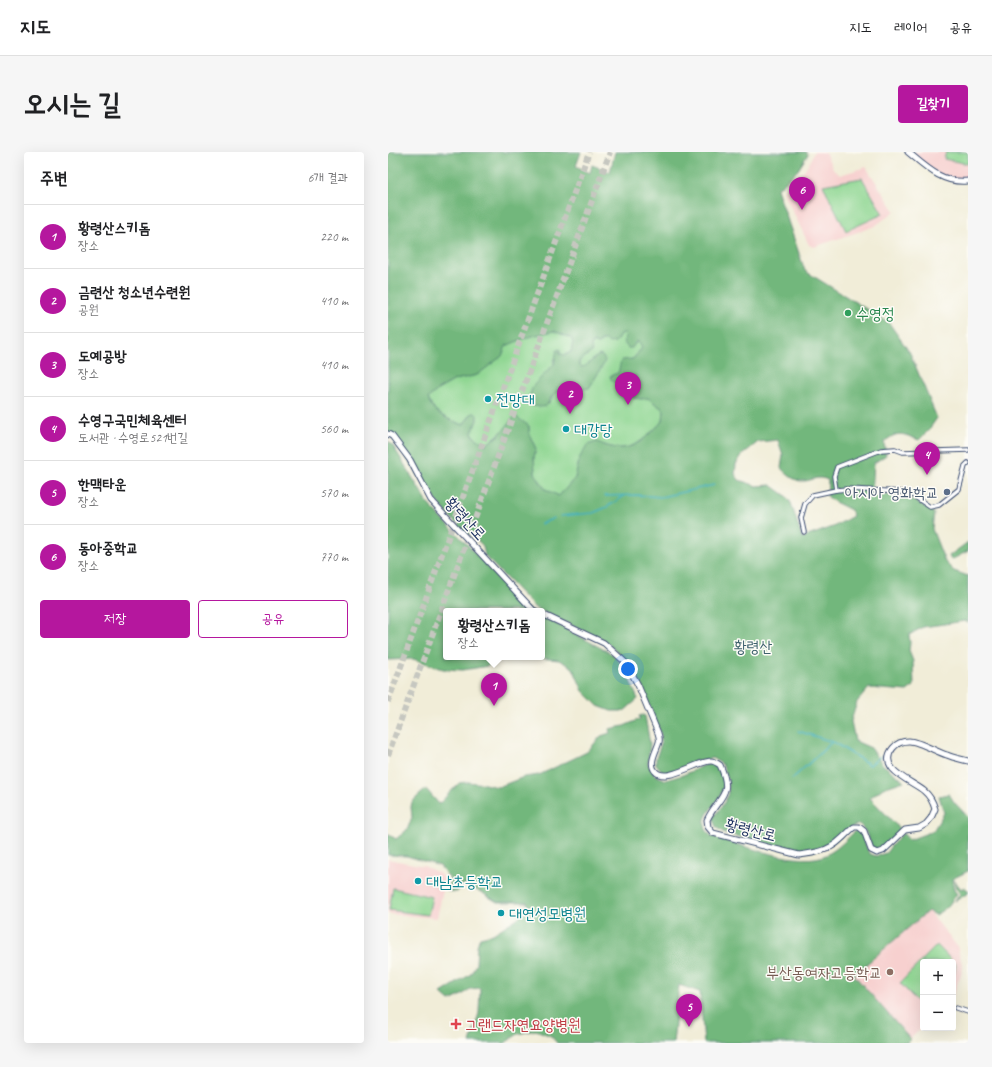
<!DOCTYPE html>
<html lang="ko">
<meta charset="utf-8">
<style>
:root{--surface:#fff;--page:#f6f6f6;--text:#202124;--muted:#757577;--line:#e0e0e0;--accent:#b5179e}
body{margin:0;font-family:Caveat,"Poor Story",sans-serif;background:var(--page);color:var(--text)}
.controls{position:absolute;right:12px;bottom:12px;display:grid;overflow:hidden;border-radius:4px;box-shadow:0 4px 16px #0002}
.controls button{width:36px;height:36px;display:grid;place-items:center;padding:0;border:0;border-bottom:1px solid var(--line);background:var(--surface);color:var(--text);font:20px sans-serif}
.you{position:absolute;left:240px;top:517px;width:14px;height:14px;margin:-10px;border:3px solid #fff;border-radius:50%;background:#1a73e8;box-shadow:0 0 0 6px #1a73e833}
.badge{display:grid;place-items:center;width:26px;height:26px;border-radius:50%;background:var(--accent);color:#fff;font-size:13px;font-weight:700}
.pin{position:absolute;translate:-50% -33px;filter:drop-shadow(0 1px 2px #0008)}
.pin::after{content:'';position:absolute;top:21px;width:14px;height:12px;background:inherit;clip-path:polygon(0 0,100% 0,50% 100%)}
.popup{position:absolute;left:55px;top:456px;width:102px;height:52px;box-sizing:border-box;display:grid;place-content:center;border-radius:4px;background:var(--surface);filter:drop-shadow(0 1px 3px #0005);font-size:13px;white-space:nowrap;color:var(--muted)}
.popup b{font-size:15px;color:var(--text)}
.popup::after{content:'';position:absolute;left:50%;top:100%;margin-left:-8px;border:8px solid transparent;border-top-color:var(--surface)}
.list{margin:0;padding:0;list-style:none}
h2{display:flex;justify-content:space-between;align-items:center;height:52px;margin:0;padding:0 16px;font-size:17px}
h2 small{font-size:13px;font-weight:400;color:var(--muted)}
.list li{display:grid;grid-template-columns:26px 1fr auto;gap:12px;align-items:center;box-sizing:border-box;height:64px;padding:0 16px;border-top:1px solid var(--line)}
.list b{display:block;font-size:15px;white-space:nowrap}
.list p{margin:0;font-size:13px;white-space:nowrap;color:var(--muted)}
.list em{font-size:13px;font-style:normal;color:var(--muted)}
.actions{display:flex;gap:8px;padding:12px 16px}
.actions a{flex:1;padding:9px 0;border:1px solid var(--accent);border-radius:4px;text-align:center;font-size:14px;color:var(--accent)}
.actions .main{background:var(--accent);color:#fff}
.map{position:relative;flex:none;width:580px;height:891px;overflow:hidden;border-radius:4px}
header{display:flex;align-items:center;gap:24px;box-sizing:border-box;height:56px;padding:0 20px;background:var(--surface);border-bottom:1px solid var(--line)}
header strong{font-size:19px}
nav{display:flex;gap:22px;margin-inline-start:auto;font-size:14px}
.intro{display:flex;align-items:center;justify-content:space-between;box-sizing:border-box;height:96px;padding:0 24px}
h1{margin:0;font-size:28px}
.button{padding:10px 18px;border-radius:4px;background:var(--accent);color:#fff;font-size:14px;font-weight:700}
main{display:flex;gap:24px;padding:0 24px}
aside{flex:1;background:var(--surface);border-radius:4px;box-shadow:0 4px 16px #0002}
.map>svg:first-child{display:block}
</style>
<header>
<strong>지도</strong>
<nav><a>지도</a><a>레이어</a><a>공유</a></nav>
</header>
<div class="intro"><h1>오시는 길</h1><a class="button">길찾기</a></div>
<main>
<aside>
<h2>주변<small>6개 결과</small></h2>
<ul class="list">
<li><span class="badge">1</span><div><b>황령산스키돔</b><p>장소</p></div><em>220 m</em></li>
<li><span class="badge">2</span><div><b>금련산 청소년수련원</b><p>공원</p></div><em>410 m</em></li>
<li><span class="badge">3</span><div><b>도예공방</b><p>장소</p></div><em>410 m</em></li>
<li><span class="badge">4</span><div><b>수영구국민체육센터</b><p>도서관 · 수영로521번길</p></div><em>560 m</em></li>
<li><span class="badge">5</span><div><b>한맥타운</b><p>장소</p></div><em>570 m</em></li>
<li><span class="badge">6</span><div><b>동아중학교</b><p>장소</p></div><em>770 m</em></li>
</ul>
<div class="actions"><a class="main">저장</a><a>공유</a></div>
</aside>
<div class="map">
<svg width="580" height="891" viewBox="0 0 580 891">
<rect width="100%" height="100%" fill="#fdfcf7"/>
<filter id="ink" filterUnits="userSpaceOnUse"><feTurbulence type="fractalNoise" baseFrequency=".025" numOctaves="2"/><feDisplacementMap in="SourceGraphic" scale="8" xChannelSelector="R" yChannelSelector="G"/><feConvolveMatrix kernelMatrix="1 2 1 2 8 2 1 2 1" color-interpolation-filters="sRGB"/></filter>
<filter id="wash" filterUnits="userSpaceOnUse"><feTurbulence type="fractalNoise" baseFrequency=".012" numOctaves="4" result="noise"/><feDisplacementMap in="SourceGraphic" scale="16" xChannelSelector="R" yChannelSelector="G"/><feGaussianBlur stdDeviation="0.9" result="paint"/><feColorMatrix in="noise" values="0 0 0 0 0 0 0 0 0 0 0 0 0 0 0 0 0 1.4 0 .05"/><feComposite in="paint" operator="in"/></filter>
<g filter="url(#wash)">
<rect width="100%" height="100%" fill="#f1edd8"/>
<g fill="#f7d0cf">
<path d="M 426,0 L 437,0 L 445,17 L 452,23 L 478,15 L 507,59 L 487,74 L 426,95 L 421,93 L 395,39 L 409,27 L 420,13 Z"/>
<path d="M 524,0 L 580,0 L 580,26 L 570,28 L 549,22 Z"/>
<path d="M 0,707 L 36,714 L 51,721 L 57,728 L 49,766 L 0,762 Z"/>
<path d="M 540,758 L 569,794 L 575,816 L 565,845 L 565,810 L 535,810 L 535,874 L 522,887 L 465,824 Z"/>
</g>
<g fill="#8ed691" stroke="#548278">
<path d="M 558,0 L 580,0 L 580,12 L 556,7 Z"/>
<path d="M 474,26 L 495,62 L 458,79 L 435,33 Z"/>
<path d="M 166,179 L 183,186 L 185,190 L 183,200 L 177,203 L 172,202 L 166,208 L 166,212 L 162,217 L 160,252 L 167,241 L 180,232 L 194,237 L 201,236 L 215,213 L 207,205 L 198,215 L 194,215 L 191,213 L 191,209 L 200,203 L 203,194 L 205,190 L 210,192 C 218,187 218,187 227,190 L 233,182 L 236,181 L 238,183 L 236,191 L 246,192 L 251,190 L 254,196 L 245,207 L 234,209 L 230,221 L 222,224 L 236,228 L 243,224 L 248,224 L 250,231 L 240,240 L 253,247 L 260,246 L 276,258 L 275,269 C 253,290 242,305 209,290 L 192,305 L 187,326 L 171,344 L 157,337 L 147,321 L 146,305 L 148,297 L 141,282 L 141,274 L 133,269 L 116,278 L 98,293 L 85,284 L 84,280 L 89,268 L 84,261 L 75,273 C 62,268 44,262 40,246 L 51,237 L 67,228 L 89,223 L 113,204 L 117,194 C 133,187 149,182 166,179 Z"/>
<path d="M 5,736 L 44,745 L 40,763 L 1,758 Z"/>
<path d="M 549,793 L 568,813 L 565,828 L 565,810 L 535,810 L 535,856 L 512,831 Z"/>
</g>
<g fill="#72b77b" stroke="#46736c" fill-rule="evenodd">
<path d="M 0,0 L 193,0 L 188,14 L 202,21 L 204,13 L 222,20 L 227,0 L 418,0 L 420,2 L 410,18 L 389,37 L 417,119 L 501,171 L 522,201 L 549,266 L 540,279 L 531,288 C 514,282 511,278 496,290 L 498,303 L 486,311 L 484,342 C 507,342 528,346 546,361 L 544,377 L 557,410 L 566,419 L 580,424 L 580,471 L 577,469 L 535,475 L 521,483 L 522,491 L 521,499 L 525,509 L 526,534 L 519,539 L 481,536 L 469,550 L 463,569 L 467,589 L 483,596 L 494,612 L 516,629 L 495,636 L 482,646 L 512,677 C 506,686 499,696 487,698 L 483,695 C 482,687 477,677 471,672 C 460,675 459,680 451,686 C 439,696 423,701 409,700 L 337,681 C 329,677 326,674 325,665 C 342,646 345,636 334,612 L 324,606 L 309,610 L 291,617 L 278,621 L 275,620 L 268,612 L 268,606 L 273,592 L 273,583 L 253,533 L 239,509 L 218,490 L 147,456 L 97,404 L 95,394 L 85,384 L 79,383 L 70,374 L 48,348 L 0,280 ZM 166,179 L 183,186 L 185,190 L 183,200 L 177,203 L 172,202 L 172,197 L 169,198 L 166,212 L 145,234 L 141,245 L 145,254 C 164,257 156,252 167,241 C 171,237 176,235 180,232 L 194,237 L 201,236 L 215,213 L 217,208 L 215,205 L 212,203 C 204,206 201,214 194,215 L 191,213 L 191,209 L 204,200 L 203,194 L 205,190 L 210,192 L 215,188 L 218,188 L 221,191 L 227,190 L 233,182 L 236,181 L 238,183 L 236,191 L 240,196 L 244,196 L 248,190 L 251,190 L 254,196 L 245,207 L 234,208 C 231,213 232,216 230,221 L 222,224 C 226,239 239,223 248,224 L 250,228 L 250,231 L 240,240 L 245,246 L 253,247 L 260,246 L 276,258 L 275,269 C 253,290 242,305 209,290 L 199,293 L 192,305 L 187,326 L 171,344 L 157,337 L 147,322 L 146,305 L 148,297 L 141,282 L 141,274 L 127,264 L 112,282 L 98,293 L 85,284 L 84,280 L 89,268 L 89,263 L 87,261 L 84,261 L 75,273 C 62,268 44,262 40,246 L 51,237 L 67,228 L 89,223 L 114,204 L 118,194 C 133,187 149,182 166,179 ZM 390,288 L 395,303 L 393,316 C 397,321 407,330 415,329 C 425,329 428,323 440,328 L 439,344 L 445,349 L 463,358 L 465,364 L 445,375 L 414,386 L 403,351 L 397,343 L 383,333 L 369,334 L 351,328 L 347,322 L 348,312 L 354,303 L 370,290 Z"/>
<path d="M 0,289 L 4,292 L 41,353 L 92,406 L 133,453 L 144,459 L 58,459 L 58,505 L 111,505 L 105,507 L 100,514 L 75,518 L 55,517 L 25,507 L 0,508 Z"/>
<path d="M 580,390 L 580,399 L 563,408 L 561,404 Z"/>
<path d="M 154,464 L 226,503 L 237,518 L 250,547 L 236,559 L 223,559 L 210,554 L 195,539 L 185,516 L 171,508 L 140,505 L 154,505 Z"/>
<path d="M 255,563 L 257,564 L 262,592 L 260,612 L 267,623 L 278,628 L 295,623 L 317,613 L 325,611 C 332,617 333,619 335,627 C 340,651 302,663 323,684 C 351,692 414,717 440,702 C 451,696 459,687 468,678 L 473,679 L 480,699 L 482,702 L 488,704 L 498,701 L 503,694 L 515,681 L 521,688 L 545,679 L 556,661 L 551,644 L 561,642 L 566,650 L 580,665 L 580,719 L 564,727 L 566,738 L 569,742 L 560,754 L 548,763 L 540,759 L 466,823 L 522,887 L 519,891 L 316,891 L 312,840 L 291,833 L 285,891 L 169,891 L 163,884 L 148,878 L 130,882 L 117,891 L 82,891 L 91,861 L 92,836 L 82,837 L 74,843 L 62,849 L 53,841 L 83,822 L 88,812 L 89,794 L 92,785 L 105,782 L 142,758 L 139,750 L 109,750 L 93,740 L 75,732 L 69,740 L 59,739 L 62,727 L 52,714 L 19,704 L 0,703 L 0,682 L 8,687 L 19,678 L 24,666 L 23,655 L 24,650 L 38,637 L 51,652 L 71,631 L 80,630 L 96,632 L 110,635 L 136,625 L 151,623 L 199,600 L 213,584 L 222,581 L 221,577 L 236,574 L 252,567 L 251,564 Z"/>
<path d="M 566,728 L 573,737 L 576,735 L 580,738 L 580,741 L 567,749 L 572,742 L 568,736 Z"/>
</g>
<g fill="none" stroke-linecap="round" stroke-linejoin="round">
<g stroke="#43b2bf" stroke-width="1.5">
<path d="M 217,344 L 249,343 L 273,345 L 326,333"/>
<path d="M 172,364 L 205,361 L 219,355 L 236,344"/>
<path d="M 153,372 L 166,366"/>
<path d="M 410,579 L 445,590 L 482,613 L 493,604"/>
<path d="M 404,627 L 444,590"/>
</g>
</g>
</g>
<g filter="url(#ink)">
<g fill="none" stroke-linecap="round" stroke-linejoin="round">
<g stroke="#c6c7c0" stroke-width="6" stroke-dasharray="6 3" stroke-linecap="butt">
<path d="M 0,550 L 201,0"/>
<path d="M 0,603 L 222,0"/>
</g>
<g stroke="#3b4c70" stroke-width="5.5">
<g id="street">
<path d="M 448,338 L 460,337 L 514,340 L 523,342 L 542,355 L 551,353 L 571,337 L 577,314 L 580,311"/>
<path d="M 416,380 L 413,366 L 417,352 L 425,343 L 448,338 L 446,324 L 449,315 L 493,298 L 507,297 L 515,300 L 580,298"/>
<path d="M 568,856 L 580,860"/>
</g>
</g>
<g stroke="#3b4c70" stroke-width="7">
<g id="secondary">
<path d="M 520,0 C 538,15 555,32 580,29"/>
<path d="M 0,282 L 4,284 L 22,308 L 43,348 L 145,458 L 148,459"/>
<path d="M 154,462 L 216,491 L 238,511 L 250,533 L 270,581 C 271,584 272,587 271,590 C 269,598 260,611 267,619 C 277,632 310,609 323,609 C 326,609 329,611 332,613 C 346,644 331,643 319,668 L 320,675 L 325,681 L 411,703 C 426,701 441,699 452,688 C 457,684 461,679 466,675 L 471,675 L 476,679 L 483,698 L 489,701 L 495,699 L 517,678 L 531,676 L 538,672 L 543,666 L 547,657 C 545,650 542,644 536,639 C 524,629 488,617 505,596 C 509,591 515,589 521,589 C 530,589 549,600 559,603 C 566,606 573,607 580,609"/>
</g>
</g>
<use href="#street" stroke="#fff" stroke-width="3.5"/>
<use href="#secondary" stroke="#fff" stroke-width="5"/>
</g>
</g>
<circle fill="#2e9e5b" stroke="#fdfcf7" stroke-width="1.5" cx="460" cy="161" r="4"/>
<g fill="#0f9aa8" stroke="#fdfcf7" stroke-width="1.5">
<circle cx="100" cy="247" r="4"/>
<circle cx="178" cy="277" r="4"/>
<circle cx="30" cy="729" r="4"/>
<circle cx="113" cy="761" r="4"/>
</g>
<circle fill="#5c6f8a" stroke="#fdfcf7" stroke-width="1.5" cx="559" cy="340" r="4"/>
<circle fill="#8d6e63" stroke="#fdfcf7" stroke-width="1.5" cx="502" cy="820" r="4"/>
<path fill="#e0444e" stroke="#fdfcf7" stroke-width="1.5" d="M66 866h4v4h4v4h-4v4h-4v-4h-4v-4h4z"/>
<g text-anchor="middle" stroke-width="3" stroke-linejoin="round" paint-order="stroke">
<g font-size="16" fill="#27864d" stroke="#fdfcf7" text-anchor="start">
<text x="468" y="167">수영정</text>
</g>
<g font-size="16" fill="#0d838f" stroke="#fdfcf7" text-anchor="start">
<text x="108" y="253">전망대</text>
<text x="186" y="283">대강당</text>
<text x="38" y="735">대남초등학교</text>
<text x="121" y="767">대연성모병원</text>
</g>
<g font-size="16" fill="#4e5e75" stroke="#fdfcf7" text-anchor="end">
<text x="551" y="346">아시아 영화학교</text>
</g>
<g font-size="16" fill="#1b2f5e" stroke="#fdfcf7">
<text transform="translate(78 366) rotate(48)" y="6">황령산로</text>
<text transform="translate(363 677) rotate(14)" y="6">황령산로</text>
</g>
<g font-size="16" fill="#3e616d" stroke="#fdfcf7">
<text x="365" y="500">황령산</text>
</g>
<g font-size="16" fill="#785e54" stroke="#fdfcf7" text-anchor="end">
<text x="494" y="826">부산동여자고등학교</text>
</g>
<g font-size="16" fill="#be3a42" stroke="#fdfcf7" text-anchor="start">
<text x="77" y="878">그랜드자연요양병원</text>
</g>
</g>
</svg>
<div class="controls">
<button>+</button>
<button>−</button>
</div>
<div class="you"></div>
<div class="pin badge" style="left:106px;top:554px">1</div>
<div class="popup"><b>황령산스키돔</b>장소</div>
<div class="pin badge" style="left:182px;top:262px">2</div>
<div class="pin badge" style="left:240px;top:253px">3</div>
<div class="pin badge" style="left:539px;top:323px">4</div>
<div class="pin badge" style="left:301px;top:875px">5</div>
<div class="pin badge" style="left:414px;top:58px">6</div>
</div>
</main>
